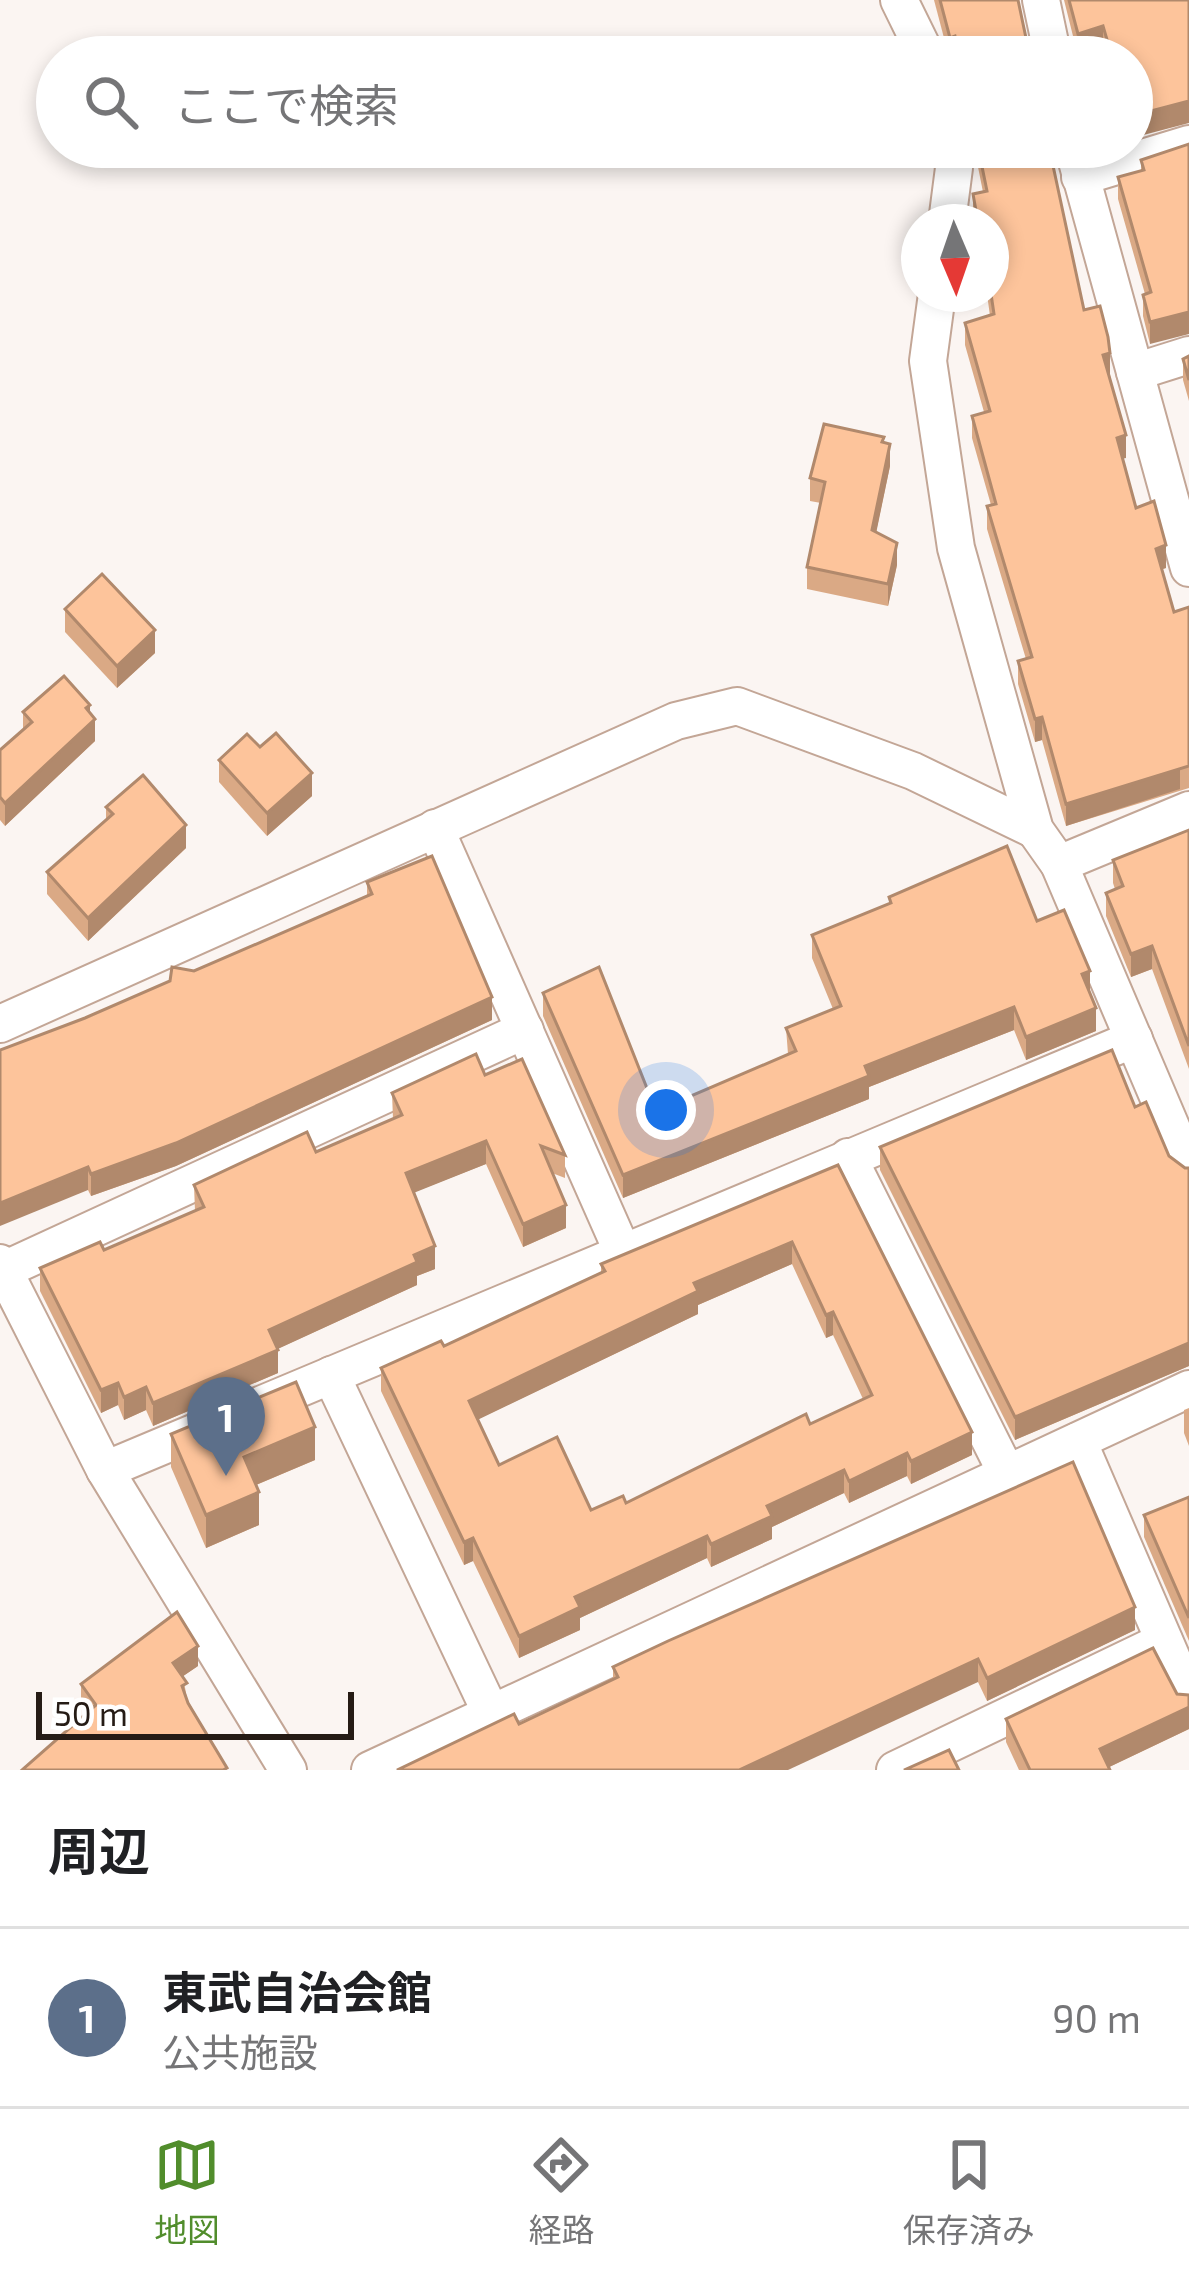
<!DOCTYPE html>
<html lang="ja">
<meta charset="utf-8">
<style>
:root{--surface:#fff;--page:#f6f6f6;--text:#202124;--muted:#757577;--line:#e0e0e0;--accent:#518d2c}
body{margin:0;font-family:"Exo 2","Noto Sans JP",sans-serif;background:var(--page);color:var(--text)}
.compass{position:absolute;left:901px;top:204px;width:108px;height:108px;border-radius:50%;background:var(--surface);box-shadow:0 6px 18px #0003;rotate:178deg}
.scale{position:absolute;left:36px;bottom:30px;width:318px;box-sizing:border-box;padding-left:12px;border:6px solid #251b15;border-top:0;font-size:33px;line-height:42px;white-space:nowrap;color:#251b15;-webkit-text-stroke:9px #fff;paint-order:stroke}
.you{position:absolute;left:666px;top:1110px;width:42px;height:42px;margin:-30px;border:9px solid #fff;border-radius:50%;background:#1a73e8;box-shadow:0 0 0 18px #1a73e833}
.badge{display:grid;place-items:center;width:78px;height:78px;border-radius:50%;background:var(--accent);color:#fff;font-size:39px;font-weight:700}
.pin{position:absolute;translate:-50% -99px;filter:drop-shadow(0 3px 6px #0008)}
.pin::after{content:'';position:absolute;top:63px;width:42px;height:36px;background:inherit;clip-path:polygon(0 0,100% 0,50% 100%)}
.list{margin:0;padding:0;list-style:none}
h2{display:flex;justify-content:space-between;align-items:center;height:156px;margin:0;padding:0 48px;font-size:51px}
h2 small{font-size:39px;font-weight:400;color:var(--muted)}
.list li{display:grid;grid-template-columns:78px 1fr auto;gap:36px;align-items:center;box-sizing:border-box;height:180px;padding:0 48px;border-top:3px solid var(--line)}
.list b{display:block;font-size:45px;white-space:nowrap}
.list p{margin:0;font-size:39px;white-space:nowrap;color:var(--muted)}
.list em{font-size:39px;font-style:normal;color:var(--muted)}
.icon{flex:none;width:66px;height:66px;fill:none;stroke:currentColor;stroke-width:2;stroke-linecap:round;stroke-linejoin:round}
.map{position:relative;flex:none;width:1189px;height:1770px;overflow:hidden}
.search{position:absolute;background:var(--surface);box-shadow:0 6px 18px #0003;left:36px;right:36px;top:36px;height:132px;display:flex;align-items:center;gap:30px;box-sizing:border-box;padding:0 42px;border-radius:66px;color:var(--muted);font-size:45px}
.sheet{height:336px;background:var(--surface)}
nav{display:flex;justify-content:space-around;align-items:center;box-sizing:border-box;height:168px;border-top:3px solid var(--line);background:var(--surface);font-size:33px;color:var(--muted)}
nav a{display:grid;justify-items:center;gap:6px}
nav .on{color:var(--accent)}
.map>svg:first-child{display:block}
</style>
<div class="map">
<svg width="1189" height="1770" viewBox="0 0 1189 1770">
<rect width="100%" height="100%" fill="#fbf5f2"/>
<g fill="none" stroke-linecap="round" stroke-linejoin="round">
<g stroke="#c3a696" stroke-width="40">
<g id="street">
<path d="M 899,0 L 927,57"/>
<path d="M 1041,0 L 1053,57"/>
<path d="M 1073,147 L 1189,568"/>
<path d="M 1080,177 L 1189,144"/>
<path d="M 947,222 L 954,168 L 950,147"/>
<path d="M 937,294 L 928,361 L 956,548 L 1035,830 L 1059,864 L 1189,1169"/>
<path d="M 1135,372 L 1189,355"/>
<path d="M 435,828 L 623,1253"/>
<path d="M 1059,864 L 1189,810"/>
<path d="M 0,1024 L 676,721 L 737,706 L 913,771 L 1035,830"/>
<path d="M 848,1157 L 1007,1474"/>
<path d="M 0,1263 L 105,1470 L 288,1770"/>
<path d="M 4,1270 L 525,1030"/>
<path d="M 331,1375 L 491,1713"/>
<path d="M 1078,1441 L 1189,1698"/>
<path d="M 105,1470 L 1134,1039"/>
<path d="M 370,1770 L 1189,1389"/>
<path d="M 895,1770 L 1164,1641"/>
</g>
</g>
<use href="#street" stroke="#fff" stroke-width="36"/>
</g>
<g fill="#daa985" fill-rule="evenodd">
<path d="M 934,0 L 1018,0 L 1030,57 L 949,57 Z"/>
<path d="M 1064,0 L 1189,0 L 1132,57 L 1106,57 L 1103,48 L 1078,56 Z"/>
<path d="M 1189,144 L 1150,344 L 1143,316 L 1143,295 L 1145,294 L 1118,199 L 1118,177 L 1141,170 L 1141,160 Z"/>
<path d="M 974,147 L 1049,147 L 1084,310 L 1110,375 L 1126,458 L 1123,458 L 1136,508 L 1166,568 L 1162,569 L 1174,612 L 1189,607 L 1189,788 L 1066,826 L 1042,740 L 1035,742 L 1018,684 L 1018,661 L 1026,659 L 987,529 L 987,506 L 991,505 L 972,438 L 972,416 L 984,412 L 965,345 L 965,323 L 990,316 L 987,294 L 991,294 L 991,222 L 974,222 L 973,216 L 973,194 L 983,192 Z"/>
<path d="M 1189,356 L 1189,401 L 1183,380 L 1183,359 Z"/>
<path d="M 884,442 L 890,466 L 876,532 L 897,565 L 888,606 L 807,589 L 807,567 L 821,503 L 810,501 L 810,478 Z"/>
<path d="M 65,609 L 155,653 L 117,688 L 65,632 Z"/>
<path d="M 23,712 L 90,713 L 95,741 L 5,826 L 0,820 L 0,750 L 23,730 Z"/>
<path d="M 219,760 L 312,796 L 267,836 L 219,782 Z"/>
<path d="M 106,807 L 186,848 L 88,941 L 47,894 L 47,872 L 106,820 Z"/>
<path d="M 1189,830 L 1189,1069 L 1152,969 L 1131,977 L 1106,916 L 1106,893 L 1115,889 L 1113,883 L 1113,860 Z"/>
<path d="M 367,882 L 492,1020 L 176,1166 L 91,1196 L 88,1190 L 85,1018 L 367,896 Z"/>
<path d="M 889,897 L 1037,921 L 1090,992 L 1096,1031 L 1026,1060 L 1014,1030 L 869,1087 L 869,1099 L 623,1198 L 543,1016 L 543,993 L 656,1111 L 788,1054 L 786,1028 L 833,1009 L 812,958 L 812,935 L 889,904 Z"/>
<path d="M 485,1075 L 565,1155 L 565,1178 L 552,1173 L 566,1228 L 523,1247 L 486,1164 L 414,1192 L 435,1269 L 417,1276 L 417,1285 L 277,1349 L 278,1373 L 153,1426 L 146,1410 L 124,1420 L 118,1405 L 101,1413 L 40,1291 L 40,1268 L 104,1250 L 195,1211 L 194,1185 L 316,1152 L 393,1119 L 392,1093 Z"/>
<path d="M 1135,1107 L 1169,1156 L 1185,1168 L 1189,1168 L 1189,1366 L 1015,1440 L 880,1170 L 880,1147 Z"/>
<path d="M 838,1165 L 972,1455 L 911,1484 L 907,1476 L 849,1503 L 844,1493 L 772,1527 L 772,1539 L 711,1567 L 707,1558 L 580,1618 L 580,1630 L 519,1658 L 473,1561 L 464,1565 L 381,1391 L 381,1368 L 444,1346 L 601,1272 L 601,1264 ZM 792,1264 L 826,1338 L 833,1335 L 863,1399 L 810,1424 L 626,1503 L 591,1510 L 499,1465 L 478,1419 L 698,1314 L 698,1305 Z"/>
<path d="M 1189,1408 L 1189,1446 L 1184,1433 L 1184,1410 Z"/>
<path d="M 171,1434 L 315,1460 L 256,1485 L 259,1525 L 206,1548 L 171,1467 Z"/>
<path d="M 1189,1497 L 1189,1641 L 1144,1537 L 1144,1515 Z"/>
<path d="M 1135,1630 L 987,1701 L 978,1682 L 519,1724 L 613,1679 L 613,1667 Z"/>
<path d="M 198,1666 L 183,1676 L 187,1699 L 227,1770 L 87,1713 L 81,1704 L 81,1684 Z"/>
<path d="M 1177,1694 L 1189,1695 L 1189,1729 L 1109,1767 L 1110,1770 L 1019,1770 L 1006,1742 L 1006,1719 Z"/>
</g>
<g fill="#b1896c">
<path d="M 1103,26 L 1103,48 L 1078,56 L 1078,34 Z"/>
<path d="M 955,36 L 955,57 L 950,57 L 950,38 Z"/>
<path d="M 1189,101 L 1189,123 L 1132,138 L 1132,116 Z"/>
<path d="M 1189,312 L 1189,334 L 1150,344 L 1150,322 Z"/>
<path d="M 1110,353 L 1110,375 L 1103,377 L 1103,355 Z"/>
<path d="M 1126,435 L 1126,458 L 1117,460 L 1117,438 Z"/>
<path d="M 890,444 L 890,466 L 872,553 L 872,530 Z"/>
<path d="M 897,543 L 897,565 L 888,606 L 888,584 Z"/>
<path d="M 1166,545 L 1166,568 L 1156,571 L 1156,549 Z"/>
<path d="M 155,630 L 155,653 L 117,688 L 117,666 Z"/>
<path d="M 90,705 L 90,723 L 95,719 L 95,741 L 5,826 L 5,803 Z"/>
<path d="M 1042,717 L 1042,740 L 1035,742 L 1035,719 Z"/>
<path d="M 1180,767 L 1180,789 L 1066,826 L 1066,804 Z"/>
<path d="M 312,773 L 312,796 L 267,836 L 267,813 Z"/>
<path d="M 186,825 L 186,848 L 88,941 L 88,918 Z"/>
<path d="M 1152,946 L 1152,969 L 1131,977 L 1131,954 Z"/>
<path d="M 1090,971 L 1090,993 L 1082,974 Z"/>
<path d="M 492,997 L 492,1020 L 176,1166 L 91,1196 L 91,1174 Z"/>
<path d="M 1014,1007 L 1014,1030 L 869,1087 L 869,1099 L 623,1198 L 623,1175 L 865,1066 Z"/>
<path d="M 1096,1008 L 1096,1031 L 1026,1060 L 1026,1037 Z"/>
<path d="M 486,1141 L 486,1164 L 406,1196 L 406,1173 Z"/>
<path d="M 88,1167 L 88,1190 L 0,1226 L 0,1203 Z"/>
<path d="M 566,1205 L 566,1228 L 523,1247 L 523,1224 Z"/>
<path d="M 792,1242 L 792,1264 L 698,1305 L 698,1314 L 469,1424 L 469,1401 L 694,1283 Z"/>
<path d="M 435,1246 L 435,1269 L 417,1276 L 417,1285 L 269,1353 L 269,1330 Z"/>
<path d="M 833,1312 L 833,1335 L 826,1338 L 826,1315 Z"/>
<path d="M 1189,1343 L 1189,1366 L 1015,1440 L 1015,1417 Z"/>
<path d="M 278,1350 L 278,1373 L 153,1426 L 153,1403 Z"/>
<path d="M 118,1383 L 118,1405 L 101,1413 L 101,1390 Z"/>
<path d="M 146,1387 L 146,1410 L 124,1420 L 124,1397 Z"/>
<path d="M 315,1427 L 315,1460 L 244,1490 L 244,1457 Z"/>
<path d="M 972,1432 L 972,1455 L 911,1484 L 911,1461 Z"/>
<path d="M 907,1453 L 907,1476 L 849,1503 L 849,1481 Z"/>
<path d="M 844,1470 L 844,1493 L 772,1527 L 772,1539 L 711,1567 L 711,1544 L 767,1506 Z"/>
<path d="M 259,1492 L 259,1525 L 206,1548 L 206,1515 Z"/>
<path d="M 707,1536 L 707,1558 L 580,1618 L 580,1630 L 519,1658 L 519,1636 L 575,1597 Z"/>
<path d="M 473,1538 L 473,1561 L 464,1565 L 464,1542 Z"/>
<path d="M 1135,1607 L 1135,1630 L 987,1701 L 987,1678 Z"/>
<path d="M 198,1646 L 198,1666 L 173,1683 L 173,1663 Z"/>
<path d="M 978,1659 L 978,1682 L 788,1770 L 739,1770 Z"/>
<path d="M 1189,1707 L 1189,1729 L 1103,1770 L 1100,1749 Z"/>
</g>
<g fill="#fdc49b" stroke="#b1896c" stroke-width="3" fill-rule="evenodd">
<path d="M 940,0 L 1018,0 L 1030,57 L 960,57 L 955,36 L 950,38 Z"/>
<path d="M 1069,0 L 1189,0 L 1189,101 L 1132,116 L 1132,57 L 1112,57 L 1103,26 L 1078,34 Z"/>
<path d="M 1189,144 L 1189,312 L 1150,322 L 1143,295 L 1151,292 L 1118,177 L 1144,170 L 1141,160 Z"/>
<path d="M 978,147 L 1049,147 L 1084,310 L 1100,306 L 1108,337 L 1110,353 L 1103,355 L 1126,435 L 1117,438 L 1136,508 L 1154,501 L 1166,545 L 1156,549 L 1174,612 L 1189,607 L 1189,766 L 1066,804 L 1042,717 L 1035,719 L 1018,661 L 1032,657 L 987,506 L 996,504 L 972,416 L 990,411 L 965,323 L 994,314 L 991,294 L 991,222 L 978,222 L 973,194 L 987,191 Z"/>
<path d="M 1189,356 L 1189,380 L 1183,359 Z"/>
<path d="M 824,424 L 884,437 L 882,442 L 890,444 L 872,530 L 897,543 L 888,584 L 807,567 L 825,482 L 810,478 Z"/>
<path d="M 102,574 L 155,630 L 117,666 L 65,609 Z"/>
<path d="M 64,676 L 90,705 L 86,708 L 95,719 L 5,803 L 0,797 L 0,750 L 32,722 L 23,712 Z"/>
<path d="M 276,733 L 312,773 L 267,813 L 219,760 L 247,734 L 260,747 Z"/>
<path d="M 143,775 L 186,825 L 88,918 L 47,872 L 113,814 L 106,807 Z"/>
<path d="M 1189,830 L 1189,1046 L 1152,946 L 1131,954 L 1106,893 L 1123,886 L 1113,860 Z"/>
<path d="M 1007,846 L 1037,921 L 1064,910 L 1090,971 L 1082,974 L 1096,1008 L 1026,1037 L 1014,1007 L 865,1066 L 869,1076 L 623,1175 L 543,993 L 599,967 L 656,1111 L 796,1051 L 786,1028 L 841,1006 L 812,935 L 891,903 L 889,897 Z"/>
<path d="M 432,856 L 492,997 L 176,1143 L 91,1174 L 88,1167 L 0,1203 L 0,1050 L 85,1018 L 170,981 L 172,967 L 194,971 L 372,894 L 367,882 Z"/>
<path d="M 1112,1050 L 1135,1107 L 1146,1102 L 1169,1156 L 1185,1168 L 1189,1168 L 1189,1343 L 1015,1417 L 880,1147 Z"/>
<path d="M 476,1054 L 485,1075 L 522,1059 L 565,1155 L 541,1146 L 566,1205 L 523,1224 L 486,1141 L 406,1173 L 435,1246 L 414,1255 L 417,1262 L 269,1330 L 278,1350 L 153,1403 L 146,1387 L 124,1397 L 118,1383 L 101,1390 L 40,1268 L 100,1242 L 104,1250 L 204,1207 L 194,1185 L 307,1132 L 316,1152 L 402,1115 L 392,1093 Z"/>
<path d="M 838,1165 L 972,1432 L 911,1461 L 907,1453 L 849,1481 L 844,1470 L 767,1506 L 772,1516 L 711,1544 L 707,1536 L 575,1597 L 580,1607 L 519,1636 L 473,1538 L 464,1542 L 381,1368 L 441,1341 L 444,1346 L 605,1271 L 601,1264 ZM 792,1242 L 826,1315 L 833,1312 L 872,1395 L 810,1424 L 806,1414 L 626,1503 L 623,1496 L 591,1510 L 557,1437 L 499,1465 L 469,1401 L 698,1291 L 694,1283 Z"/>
<path d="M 296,1382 L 315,1427 L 244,1457 L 259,1492 L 206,1515 L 171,1434 Z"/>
<path d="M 1073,1462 L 1135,1607 L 987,1678 L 978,1659 L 739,1770 L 397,1770 L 514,1714 L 519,1724 L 618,1677 L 613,1667 L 668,1641 Z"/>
<path d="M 1189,1497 L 1189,1618 L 1144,1515 Z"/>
<path d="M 177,1612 L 198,1646 L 173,1663 L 187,1683 L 182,1686 L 188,1703 L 227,1768 L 223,1770 L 22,1770 L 96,1705 L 81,1684 Z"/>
<path d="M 1153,1648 L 1177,1694 L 1189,1695 L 1189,1707 L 1100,1749 L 1110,1770 L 1030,1770 L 1006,1719 Z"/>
<path d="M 949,1750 L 959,1770 L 904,1770 Z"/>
</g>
</svg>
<svg class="compass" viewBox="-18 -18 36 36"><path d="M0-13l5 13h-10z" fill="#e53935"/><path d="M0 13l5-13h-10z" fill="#757577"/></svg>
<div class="scale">50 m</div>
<div class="you"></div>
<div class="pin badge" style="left:226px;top:1476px;background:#5c6f8a">1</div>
<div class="search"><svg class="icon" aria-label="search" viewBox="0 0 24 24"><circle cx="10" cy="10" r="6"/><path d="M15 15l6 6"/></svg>ここで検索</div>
</div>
<section class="sheet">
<h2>周辺<small></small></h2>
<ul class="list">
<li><span class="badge" style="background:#5c6f8a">1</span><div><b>東武自治会館</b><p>公共施設</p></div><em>90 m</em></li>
</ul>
</section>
<nav>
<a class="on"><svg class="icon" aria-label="map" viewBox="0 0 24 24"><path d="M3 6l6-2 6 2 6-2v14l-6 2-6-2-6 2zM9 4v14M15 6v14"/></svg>地図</a>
<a><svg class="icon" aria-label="directions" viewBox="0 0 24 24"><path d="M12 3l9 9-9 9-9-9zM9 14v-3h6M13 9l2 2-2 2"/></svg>経路</a>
<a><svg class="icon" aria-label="saved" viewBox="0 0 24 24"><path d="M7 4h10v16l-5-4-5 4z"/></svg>保存済み</a>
</nav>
